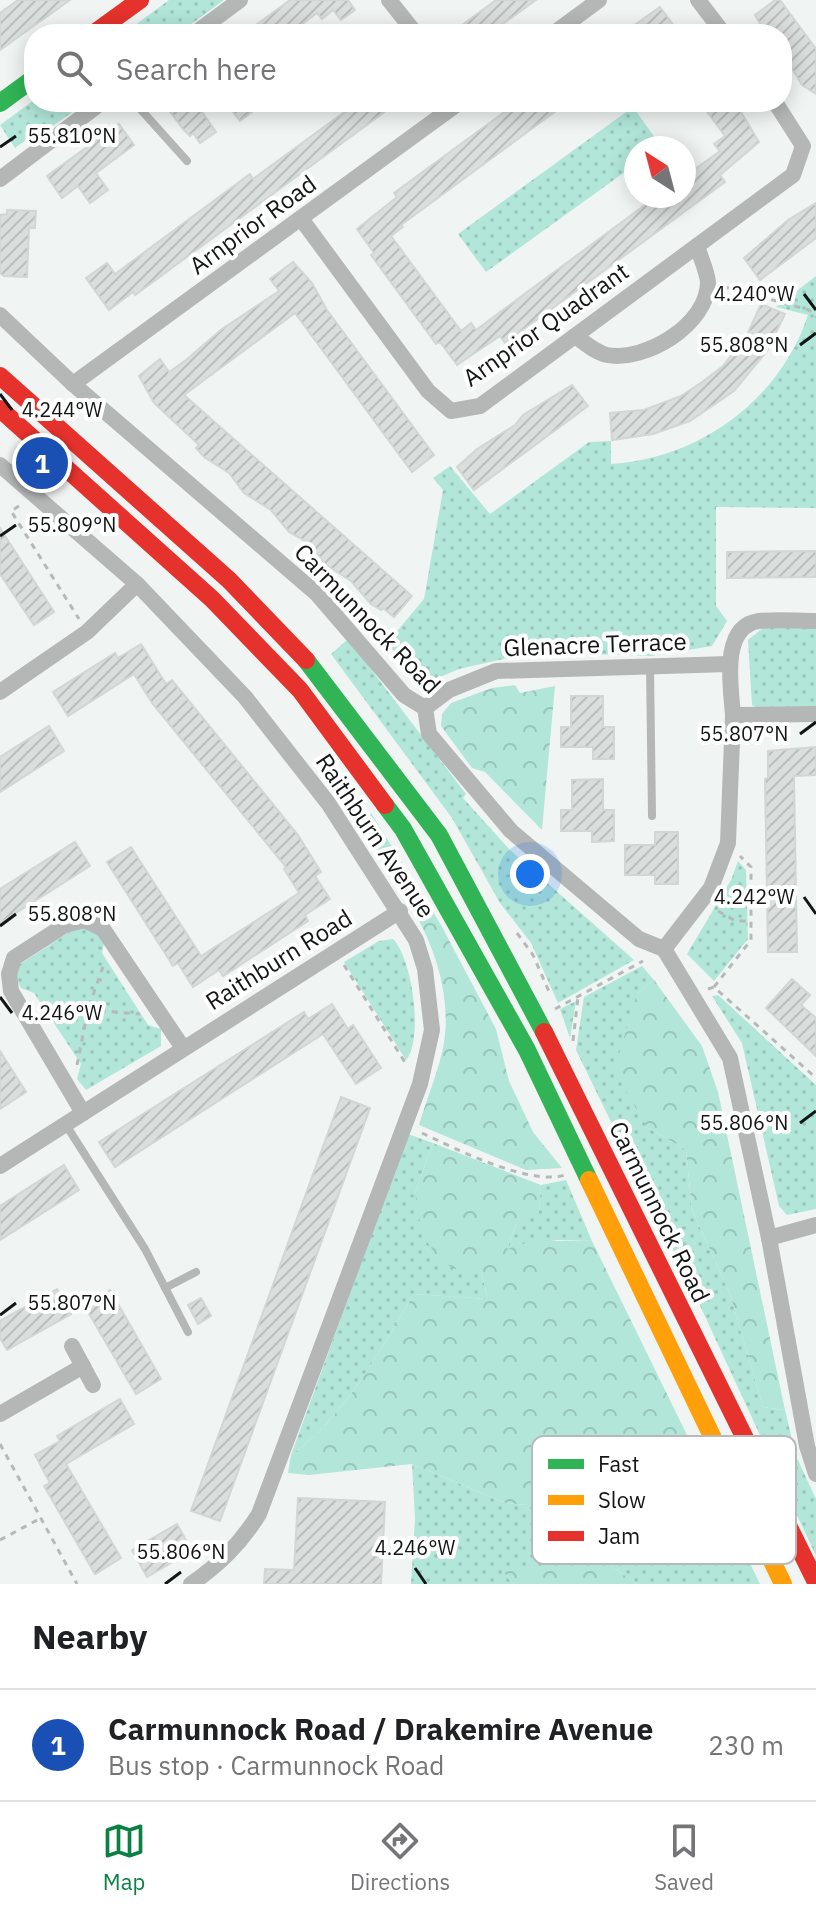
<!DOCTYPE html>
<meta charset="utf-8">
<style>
:root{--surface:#fff;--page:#f2f2f2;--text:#202124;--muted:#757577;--line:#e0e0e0;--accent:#0b8043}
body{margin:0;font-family:"IBM Plex Sans",sans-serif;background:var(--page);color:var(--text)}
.compass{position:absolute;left:624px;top:136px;width:72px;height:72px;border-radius:50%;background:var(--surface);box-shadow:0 4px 20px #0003;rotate:324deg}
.you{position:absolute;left:530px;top:874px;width:28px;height:28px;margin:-20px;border:6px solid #fff;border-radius:50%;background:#1a73e8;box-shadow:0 0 0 12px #1a73e833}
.badge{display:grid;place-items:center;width:52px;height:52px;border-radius:50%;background:var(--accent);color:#fff;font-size:26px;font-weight:700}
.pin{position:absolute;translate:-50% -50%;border:4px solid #fff;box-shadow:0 2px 8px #0006}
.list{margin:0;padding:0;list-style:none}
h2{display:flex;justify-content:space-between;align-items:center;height:104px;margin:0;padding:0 32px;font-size:34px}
h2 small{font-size:26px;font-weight:400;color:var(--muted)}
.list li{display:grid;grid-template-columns:52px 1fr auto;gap:24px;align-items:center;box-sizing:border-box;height:112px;padding:0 32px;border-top:2px solid var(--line)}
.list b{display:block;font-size:30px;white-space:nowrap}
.list p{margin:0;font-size:26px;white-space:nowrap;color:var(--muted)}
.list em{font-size:26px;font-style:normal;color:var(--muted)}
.icon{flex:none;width:44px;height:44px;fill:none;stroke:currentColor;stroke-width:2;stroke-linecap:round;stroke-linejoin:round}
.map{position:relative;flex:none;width:816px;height:1584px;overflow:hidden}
.search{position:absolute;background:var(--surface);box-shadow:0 4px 20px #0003;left:24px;right:24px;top:24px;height:88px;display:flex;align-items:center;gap:20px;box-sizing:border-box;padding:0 28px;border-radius:32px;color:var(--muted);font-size:30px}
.sheet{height:216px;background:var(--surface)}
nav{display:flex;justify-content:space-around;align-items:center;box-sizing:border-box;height:112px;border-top:2px solid var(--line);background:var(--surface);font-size:22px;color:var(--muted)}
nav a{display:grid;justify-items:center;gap:4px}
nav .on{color:var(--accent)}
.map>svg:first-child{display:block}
</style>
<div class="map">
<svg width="816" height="1584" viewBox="0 0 816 1584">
<defs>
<pattern id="grass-dots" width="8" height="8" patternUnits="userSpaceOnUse" patternTransform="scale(2)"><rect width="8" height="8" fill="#b1e6d9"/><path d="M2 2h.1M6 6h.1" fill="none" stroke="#97c5b9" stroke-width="1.8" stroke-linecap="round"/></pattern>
<pattern id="forest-crowns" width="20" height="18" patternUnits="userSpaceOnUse" patternTransform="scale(2)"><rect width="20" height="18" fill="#b1e6d9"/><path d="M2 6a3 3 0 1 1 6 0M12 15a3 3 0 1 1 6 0" fill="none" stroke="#97c5b9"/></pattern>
<pattern id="building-hatch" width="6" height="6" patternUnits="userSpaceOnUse" patternTransform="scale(2)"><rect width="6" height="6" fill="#dadedc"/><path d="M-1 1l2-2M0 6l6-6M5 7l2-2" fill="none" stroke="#babebc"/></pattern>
</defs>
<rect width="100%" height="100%" fill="#f0f5f3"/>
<g fill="url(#grass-dots)">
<path d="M 169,0 L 224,0 L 178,34 L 123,34 Z"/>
<path d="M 34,100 L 34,102 L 86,102 L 32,141 L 29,138 L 15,148 L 0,125 Z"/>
<path d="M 633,107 L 661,146 L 636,148 L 636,164 L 486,272 L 458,234 Z"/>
<path d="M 816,276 L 816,508 L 716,507 L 716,606 L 727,621 L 712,646 L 651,656 L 534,652 L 459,669 L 424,684 L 387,643 L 424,599 L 443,490 L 433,478 L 450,466 L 490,514 L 589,442 L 611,441 L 611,464 C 699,459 780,400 808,315 L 776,307 Z"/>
<path d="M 763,628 L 816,628 L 816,708 L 760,709 L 752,705 L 748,640 Z"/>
<path d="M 348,639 L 466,794 L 463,798 L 510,850 L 634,960 L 558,1003 L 531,943 L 500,903 L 452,818 L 331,654 Z"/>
<path d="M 738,861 L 746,870 L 748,939 L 714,981 L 687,954 L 731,880 Z"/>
<path d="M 86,927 L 105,939 L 102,953 L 148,1025 L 161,1029 L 161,1046 L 86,1090 L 77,1079 L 81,1064 L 34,993 L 21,988 L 16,978 L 19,965 L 74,929 Z"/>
<path d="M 393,939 C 412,958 424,1039 406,1060 L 344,962 L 379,941 Z"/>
<path d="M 642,966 L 654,980 L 637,994 L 647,1127 L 686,1150 L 692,1210 L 730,1294 L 763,1407 L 785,1410 L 796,1456 L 816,1499 L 816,1556 L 696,1297 L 576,1050 L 584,997 Z"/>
<path d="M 718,995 L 816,1085 L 816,1209 L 787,1215 L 779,1206 L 742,1043 L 712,996 Z"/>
<path d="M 576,1001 L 570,1038 L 560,1009 Z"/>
<path d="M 408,1134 L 433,1143 L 415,1193 L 481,1272 L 488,1299 L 414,1294 C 379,1351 346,1416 291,1455 Z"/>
<path d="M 566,1180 L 592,1241 L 557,1240 L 507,1249 L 518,1219 L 539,1212 L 541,1185 Z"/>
<path d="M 412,1464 L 506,1503 L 632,1514 L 649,1512 L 695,1520 L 712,1486 L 760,1584 L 637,1584 L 611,1566 L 500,1567 L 513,1584 L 411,1584 L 415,1519 Z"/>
</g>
<g fill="url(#forest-crowns)">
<path d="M 515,685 L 520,693 L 555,686 L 542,830 L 485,772 L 472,768 L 441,726 L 442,714 L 451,703 L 492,688 Z"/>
<path d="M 371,813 L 441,925 L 496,1029 L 509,1081 L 533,1132 L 562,1168 L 526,1170 L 419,1125 C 427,1098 439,1070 444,1043 C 456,961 403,888 358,826 Z"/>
<path d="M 654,980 L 702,1046 L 718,1092 L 785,1410 L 763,1407 L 730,1294 L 692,1210 L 686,1150 L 647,1127 L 614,1071 L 637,994 Z"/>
<path d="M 433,1143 L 541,1185 L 539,1213 L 518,1219 L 507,1249 L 532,1241 L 592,1241 L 712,1486 L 695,1520 L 667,1544 L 648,1512 L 632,1514 L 506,1503 L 412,1464 L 309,1475 L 288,1473 L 291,1455 C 346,1416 379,1351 414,1294 L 488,1299 L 481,1272 L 465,1274 L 440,1261 L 422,1234 L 415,1193 Z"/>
<path d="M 499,1566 L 611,1566 L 637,1584 L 513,1584 Z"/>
</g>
<g fill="url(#building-hatch)" stroke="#d2d6d5" stroke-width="2">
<path d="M 18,0 L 70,0 L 0,50 L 0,13 Z"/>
<path d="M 290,0 L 348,0 L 355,10 L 341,20 L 333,10 L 322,19 L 317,13 L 289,34 L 244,34 Z"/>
<path d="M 496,0 L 536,0 L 489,34 L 450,34 Z"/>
<path d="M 775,0 L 780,0 L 816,49 L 816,94 L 802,85 L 782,52 L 782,34 L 766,34 L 755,15 Z"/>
<path d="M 660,7 L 680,34 L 622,34 Z"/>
<path d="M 163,102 L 195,102 L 216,132 L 200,143 L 193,133 L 190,136 L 183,129 Z"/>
<path d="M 238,102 L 265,102 L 240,121 L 230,108 Z"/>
<path d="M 358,102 L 398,102 L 135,295 L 133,292 L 109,310 L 86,278 L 107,263 L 115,274 L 250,174 L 253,179 Z"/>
<path d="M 518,102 L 568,102 L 401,225 L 403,227 L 391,236 L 461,331 L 471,323 L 476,330 L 657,196 L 684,196 L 684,177 L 720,151 L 714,144 L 725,136 L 700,102 L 735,102 L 759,142 L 720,175 L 725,182 L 505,343 L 500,336 L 457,365 L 440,342 L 436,344 L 371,255 L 374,253 L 357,229 L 397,197 L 394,193 Z"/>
<path d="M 119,124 L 134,145 L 96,173 L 108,190 L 90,203 L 78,186 L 62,198 L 47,176 Z"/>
<path d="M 816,203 L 816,238 L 760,280 L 744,258 L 788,220 Z"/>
<path d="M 7,210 L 36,211 L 35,228 L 29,228 L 27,277 L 4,276 L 0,273 L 0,215 L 7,214 Z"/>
<path d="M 293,262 L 312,283 L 327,310 L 434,455 L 412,472 L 295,313 L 184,395 L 412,596 L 394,617 L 383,608 L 381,610 L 371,604 L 351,581 L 325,564 L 309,543 L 289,532 L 271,510 L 244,493 L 229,473 L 204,457 L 196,448 L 199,445 L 154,403 L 139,376 L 160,359 L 169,372 L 186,360 L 222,329 L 279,291 L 270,279 Z"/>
<path d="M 761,304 L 785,314 L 767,351 L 734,391 L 690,421 L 653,434 L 612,440 L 610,413 L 644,410 L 681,396 L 702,382 L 723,366 L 747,335 Z"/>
<path d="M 572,385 L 588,406 L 474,490 L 457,467 L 477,449 L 515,425 L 523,415 Z"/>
<path d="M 0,528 L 54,612 L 34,625 L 0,574 Z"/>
<path d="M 816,551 L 816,577 L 727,578 L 727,552 Z"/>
<path d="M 141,644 L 166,684 L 172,680 L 298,835 L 321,872 L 315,876 L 330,899 L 305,915 L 308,921 L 223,976 L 219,970 L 193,987 L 178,963 L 173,966 L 107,862 L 131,847 L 201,956 L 299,893 L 284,869 L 286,867 L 152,703 L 134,674 L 68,716 L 53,692 L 115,653 L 118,658 Z"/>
<path d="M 571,696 L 603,696 L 603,727 L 614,727 L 614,759 L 593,759 L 593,747 L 561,747 L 561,727 L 571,727 Z"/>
<path d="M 49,726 L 64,751 L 0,792 L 0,757 Z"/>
<path d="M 816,747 L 816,775 L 794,776 L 797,952 L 768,952 L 765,779 L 768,778 L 768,751 Z"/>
<path d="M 603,779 L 603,810 L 614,810 L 614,841 L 592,842 L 592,831 L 561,831 L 561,810 L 572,810 L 572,780 Z"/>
<path d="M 655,832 L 678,832 L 678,884 L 655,884 L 655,875 L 625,875 L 625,845 L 655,845 Z"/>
<path d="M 75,842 L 90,866 L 0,923 L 0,889 Z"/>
<path d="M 792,979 L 810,995 L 801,1005 L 816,1018 L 816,1056 L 766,1008 Z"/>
<path d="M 332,1004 L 348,1029 L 353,1025 L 381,1068 L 356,1084 L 323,1034 L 115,1167 L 99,1142 L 304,1012 L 308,1019 Z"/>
<path d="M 0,1051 L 26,1092 L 0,1109 Z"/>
<path d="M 341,1097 L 370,1108 L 220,1521 L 191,1511 Z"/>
<path d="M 64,1165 L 79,1190 L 0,1240 L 0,1206 Z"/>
<path d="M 57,1289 L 71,1314 L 7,1350 L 0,1338 L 0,1321 Z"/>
<path d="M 110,1290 L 161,1379 L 136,1394 L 84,1305 Z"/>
<path d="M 201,1298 L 211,1316 L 198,1324 L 188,1305 Z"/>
<path d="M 120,1399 L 134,1424 L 66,1464 L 121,1558 L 95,1574 L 44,1486 L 50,1483 L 35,1455 L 60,1441 L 57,1436 Z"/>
<path d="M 298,1498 L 385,1502 L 381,1584 L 264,1584 L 265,1569 L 294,1570 Z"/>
<path d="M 177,1524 L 192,1551 L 147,1577 L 132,1550 Z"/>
</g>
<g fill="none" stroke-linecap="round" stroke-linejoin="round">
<g stroke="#b6b9b8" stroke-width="3" stroke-dasharray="6 6" stroke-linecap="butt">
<path d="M 725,287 L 809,310 L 816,317"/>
<path d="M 19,506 L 11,511 L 79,619"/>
<path d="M 718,911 L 734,920 L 751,922"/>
<path d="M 517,933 L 533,955 L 551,996"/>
<path d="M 344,965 L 406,1064"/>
<path d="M 714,987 L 751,940 L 751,867 L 740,856"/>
<path d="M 708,989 L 714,987 L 816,1078"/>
<path d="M 40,1006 L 140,1014"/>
<path d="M 555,1009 L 643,961"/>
<path d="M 573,1041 L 578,997"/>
<path d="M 77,1065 L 88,1009 L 105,961"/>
<path d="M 422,1133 C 456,1149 529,1186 565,1175"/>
<path d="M 0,1444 L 77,1584"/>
<path d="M 0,1540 L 41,1518"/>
</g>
<g stroke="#b5b7b7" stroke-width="8">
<path d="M 134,102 L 187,161"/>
<path d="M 650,667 L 652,816"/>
<path d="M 66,1125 L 145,1249 L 188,1332"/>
<path d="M 165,1288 L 196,1272"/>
</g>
<g stroke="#b5b7b7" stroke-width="16">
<path d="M 389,0 L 416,34"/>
<path d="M 698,0 L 724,34"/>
<path d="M 194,34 L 240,0"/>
<path d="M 553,34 L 599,0"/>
<path d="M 0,179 L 102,102"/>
<path d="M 302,220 L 428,391 L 451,411 L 480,406 L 793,175 L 803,146 L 775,102"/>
<path d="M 0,315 L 73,384 L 317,594 L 404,695 L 425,708 L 429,734 L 511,831 L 639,939 L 664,949 L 730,1058 L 769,1238 L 807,1446 L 816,1474"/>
<path d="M 575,336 C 584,342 596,353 607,355 C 645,362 708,325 708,282 C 707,271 700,256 697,246"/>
<path d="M 73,384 L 460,102"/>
<path d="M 0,465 L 137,584 L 245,697 L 328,803 L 416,940 L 425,969 L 432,1030 L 420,1084 L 259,1514 C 240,1544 220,1564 191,1584"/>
<path d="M 816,621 C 798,621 777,619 759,621 C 720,626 731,688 733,715 L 816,714"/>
<path d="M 0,692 L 87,632 L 137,584"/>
<path d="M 425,708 L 449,690 L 496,671 L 729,664"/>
<path d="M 664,949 L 711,888 L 728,843 L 733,715"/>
<path d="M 83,1113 L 11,991 L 9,974 L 14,958 L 65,925 L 85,920 L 103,929 L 183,1048"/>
<path d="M 0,1166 L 400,911"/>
<path d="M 769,1238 L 816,1225"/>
<path d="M 72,1346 L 93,1385"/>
<path d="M 0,1414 L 83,1366"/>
</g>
<g stroke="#30b455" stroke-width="18">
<path d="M 0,103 L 34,78"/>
<path d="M 306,660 L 439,835 L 544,1032"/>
<path d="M 385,805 L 403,829 L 527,1050 L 589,1180"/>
</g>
<path stroke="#ff9f0a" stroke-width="18" d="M 589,1180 L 783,1584"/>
<g stroke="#e5322d" stroke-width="18">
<path d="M 93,34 L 140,0"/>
<path d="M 0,376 L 229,580 L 306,660"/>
<path d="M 0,409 L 212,599 L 300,690 L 385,805"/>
<path d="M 544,1032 L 816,1582"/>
</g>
</g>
<path fill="none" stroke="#141615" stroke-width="3" d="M 0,147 L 16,136M 804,294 L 816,310M 800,345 L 816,333M 0,394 L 12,410M 0,536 L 16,525M 800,734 L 816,722M 804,897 L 816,914M 0,926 L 16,914M 0,997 L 12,1013M 800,1123 L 816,1111M 0,1315 L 16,1303M 415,1568 L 426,1584M 165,1584 L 181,1572"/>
<g text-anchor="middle" stroke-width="8" stroke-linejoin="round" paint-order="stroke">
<g font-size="24" fill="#141615" stroke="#fff">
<text transform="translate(253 225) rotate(-36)" y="8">Arnprior Road</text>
<text transform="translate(546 325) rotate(-35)" y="8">Arnprior Quadrant</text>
<text transform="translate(367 619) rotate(46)" y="8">Carmunnock Road</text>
<text transform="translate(595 645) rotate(-2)" y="8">Glenacre Terrace</text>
<text transform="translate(375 836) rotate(56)" y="8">Raithburn Avenue</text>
<text transform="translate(279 960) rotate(-32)" y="8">Raithburn Road</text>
<text transform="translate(659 1212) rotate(64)" y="8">Carmunnock Road</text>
</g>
</g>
<rect x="532" y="1436" width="264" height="128" rx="12" fill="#fff" stroke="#b8b9b9" stroke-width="2"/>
<rect x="548" y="1459" width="36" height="10" fill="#30b455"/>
<rect x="548" y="1495" width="36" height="10" fill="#ff9f0a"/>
<rect x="548" y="1531" width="36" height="10" fill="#e5322d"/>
<g font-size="22" fill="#141615">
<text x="598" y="1472">Fast</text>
<text x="598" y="1508">Slow</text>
<text x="598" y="1544">Jam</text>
</g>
<g font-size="20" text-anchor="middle" fill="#141615" stroke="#fff" stroke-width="8" stroke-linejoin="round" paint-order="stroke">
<text x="72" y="143">55.810°N</text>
<text x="754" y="301">4.240°W</text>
<text x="744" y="352">55.808°N</text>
<text x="62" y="417">4.244°W</text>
<text x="72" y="532">55.809°N</text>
<text x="744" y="741">55.807°N</text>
<text x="754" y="904">4.242°W</text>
<text x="72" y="921">55.808°N</text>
<text x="62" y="1020">4.246°W</text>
<text x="744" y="1130">55.806°N</text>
<text x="72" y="1310">55.807°N</text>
<text x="415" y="1555">4.246°W</text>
<text x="181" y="1559">55.806°N</text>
</g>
</svg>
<svg class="compass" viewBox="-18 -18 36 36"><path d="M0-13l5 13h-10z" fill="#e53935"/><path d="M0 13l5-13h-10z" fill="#757577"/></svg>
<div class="you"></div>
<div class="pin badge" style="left:42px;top:463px;background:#1a4fb4">1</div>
<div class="search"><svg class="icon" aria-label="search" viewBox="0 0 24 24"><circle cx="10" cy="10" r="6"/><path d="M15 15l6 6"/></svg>Search here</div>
</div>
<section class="sheet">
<h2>Nearby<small></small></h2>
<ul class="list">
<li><span class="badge" style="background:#1a4fb4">1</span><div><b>Carmunnock Road / Drakemire Avenue</b><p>Bus stop · Carmunnock Road</p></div><em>230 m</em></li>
</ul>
</section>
<nav>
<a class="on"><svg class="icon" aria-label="map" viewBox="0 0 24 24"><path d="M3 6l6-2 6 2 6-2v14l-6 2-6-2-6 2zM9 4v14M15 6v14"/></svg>Map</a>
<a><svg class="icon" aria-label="directions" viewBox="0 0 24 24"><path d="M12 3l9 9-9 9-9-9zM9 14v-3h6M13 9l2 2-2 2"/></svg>Directions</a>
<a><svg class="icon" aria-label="saved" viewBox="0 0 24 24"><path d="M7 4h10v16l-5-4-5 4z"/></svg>Saved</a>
</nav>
